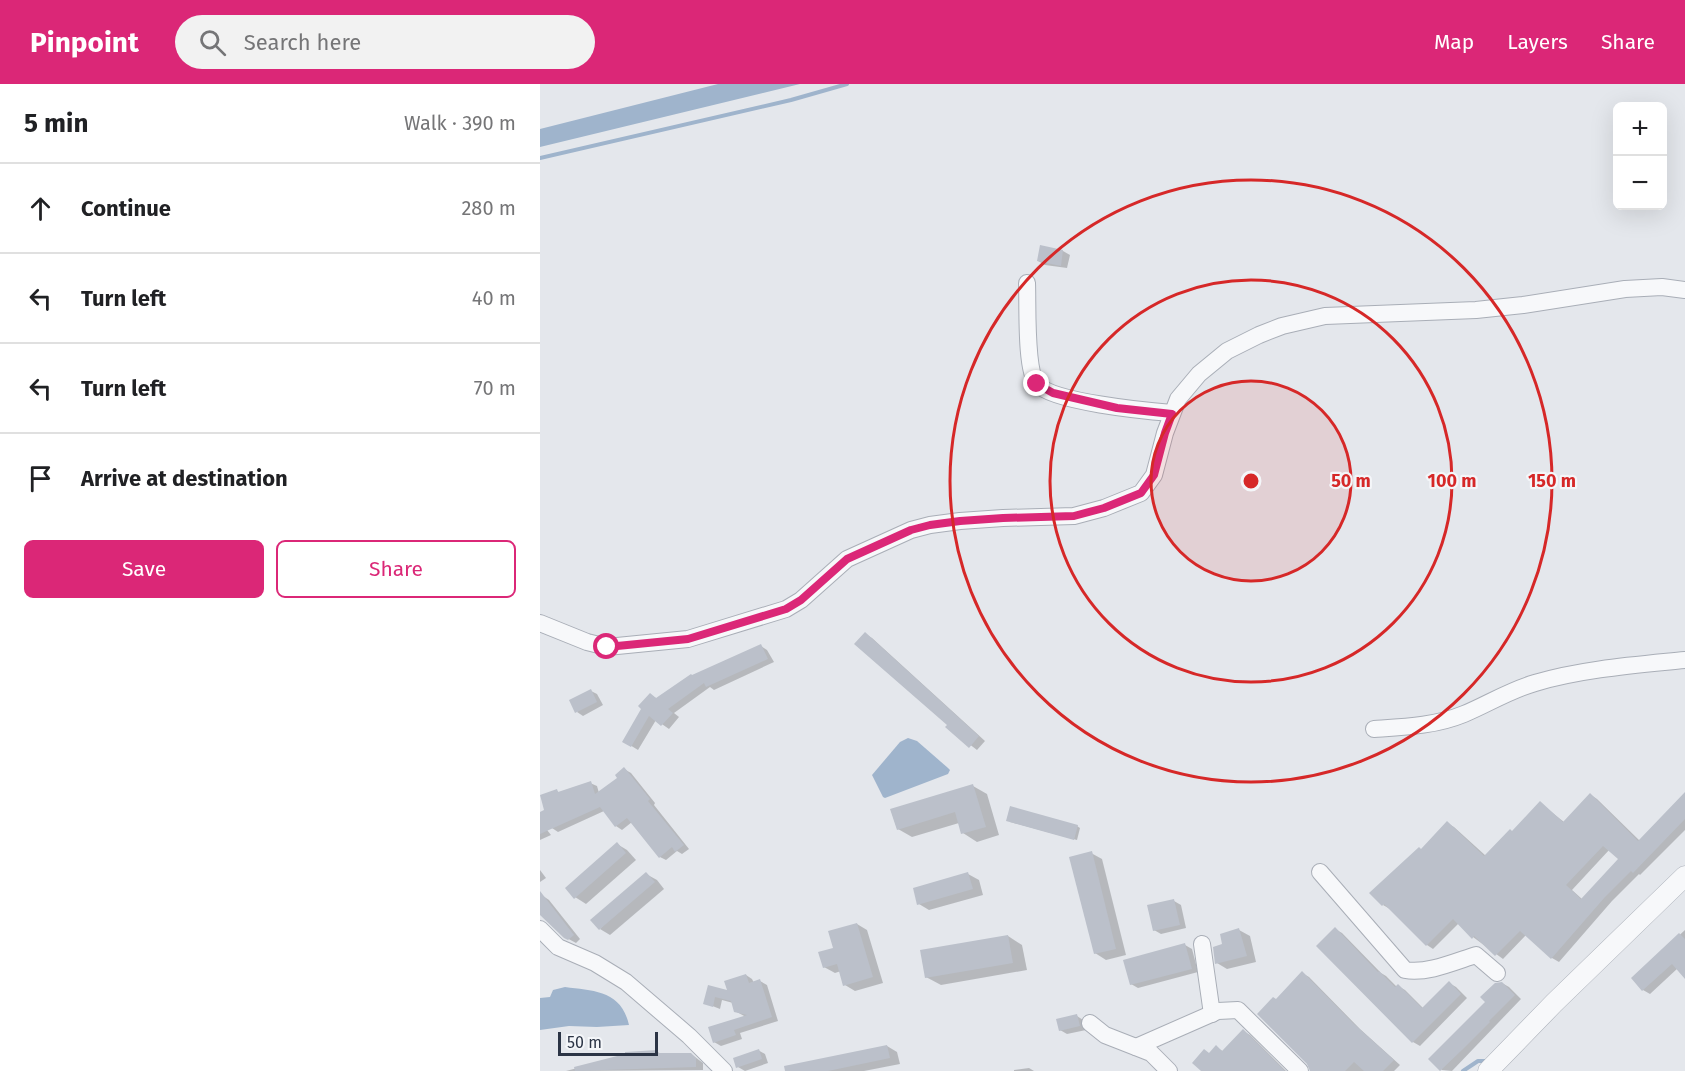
<!DOCTYPE html>
<meta charset="utf-8">
<style>
:root{--surface:#fff;--page:#f2f2f2;--text:#202124;--muted:#757577;--line:#e0e0e0;--accent:#db2777}
body{margin:0;font-family:"Fira Sans",sans-serif;background:var(--page);color:var(--text)}
.controls{position:absolute;right:18px;top:18px;display:grid;overflow:hidden;border-radius:9px;box-shadow:0 6px 24px #0002}
.controls button{width:54px;height:54px;display:grid;place-items:center;padding:0;border:0;border-bottom:2px solid var(--line);background:var(--surface);color:var(--text);font:30px sans-serif}
.scale{position:absolute;left:18px;bottom:15px;width:100px;box-sizing:border-box;padding-left:6px;border:3px solid #2b3445;border-top:0;font-size:16px;line-height:21px;white-space:nowrap;color:#2b3445;-webkit-text-stroke:4px #f4f6f9;paint-order:stroke}
.stop{position:absolute;width:18px;height:18px;margin:-14px;border:4px solid #db2777;border-radius:50%;background:#fff}
.stop.end{background:#db2777;border-color:#fff;box-shadow:0 2px 6px #0008}
.list{margin:0;padding:0;list-style:none}
h2{display:flex;justify-content:space-between;align-items:center;height:78px;margin:0;padding:0 24px;font-size:26px}
h2 small{font-size:20px;font-weight:400;color:var(--muted)}
.list li{display:grid;grid-template-columns:39px 1fr auto;gap:18px;align-items:center;box-sizing:border-box;height:90px;padding:0 24px;border-top:2px solid var(--line)}
.list b{display:block;font-size:22px;white-space:nowrap}
.list em{font-size:20px;font-style:normal;color:var(--muted)}
.actions{display:flex;gap:12px;padding:18px 24px}
.actions a{flex:1;padding:14px 0;border:2px solid var(--accent);border-radius:9px;text-align:center;font-size:21px;color:var(--accent)}
.actions .main{background:var(--accent);color:#fff}
.icon{flex:none;width:33px;height:33px;fill:none;stroke:currentColor;stroke-width:2;stroke-linecap:round;stroke-linejoin:round}
.map{position:relative;flex:none;width:1145px;height:987px;overflow:hidden}
header{display:flex;align-items:center;gap:36px;box-sizing:border-box;height:84px;padding:0 30px;background:var(--accent);color:#fff}
header strong{font-size:28px}
nav{display:flex;gap:33px;margin-inline-start:auto;font-size:21px}
.search{width:420px;height:54px;background:var(--page);display:flex;align-items:center;gap:15px;box-sizing:border-box;padding:0 21px;border-radius:33px;color:var(--muted);font-size:22px}
main{display:flex}
aside{flex:1;background:var(--surface)}
.map>svg:first-child{display:block}
</style>
<header>
<strong>Pinpoint</strong>
<div class="search"><svg class="icon" aria-label="search" viewBox="0 0 24 24"><circle cx="10" cy="10" r="6"/><path d="M15 15l6 6"/></svg>Search here</div>
<nav><a>Map</a><a>Layers</a><a>Share</a></nav>
</header>
<main>
<aside>
<h2>5 min<small>Walk · 390 m</small></h2>
<ul class="list">
<li><svg class="icon" aria-label="ahead" viewBox="0 0 24 24"><path d="M12 20V5M6 11l6-6 6 6"/></svg><div><b>Continue</b></div><em>280 m</em></li>
<li><svg class="icon" aria-label="left" viewBox="0 0 24 24"><path d="M17 20v-9H6M10 6l-5 5 5 5"/></svg><div><b>Turn left</b></div><em>40 m</em></li>
<li><svg class="icon" aria-label="left" viewBox="0 0 24 24"><path d="M17 20v-9H6M10 6l-5 5 5 5"/></svg><div><b>Turn left</b></div><em>70 m</em></li>
<li><svg class="icon" aria-label="arrive" viewBox="0 0 24 24"><path d="M6 21V4h12l-3 4 3 4H6"/></svg><div><b>Arrive at destination</b></div></li>
</ul>
<div class="actions"><a class="main">Save</a><a>Share</a></div>
</aside>
<div class="map">
<svg width="1145" height="987" viewBox="0 0 1145 987">
<rect width="100%" height="100%" fill="#e4e7ec"/>
<g fill="#9fb4cc">
<path d="M 178,0 L 260,0 L 0,63 L 0,45 Z"/>
<path d="M 368,654 L 377,657 L 408,684 L 410,686 L 408,690 L 345,714 L 343,713 L 332,691 L 360,658 Z"/>
<path d="M 25,903 C 54,907 81,906 89,941 L 57,943 L 29,942 L 0,946 L 0,914 L 10,913 L 13,906 Z"/>
</g>
<g fill="#0003" fill-rule="evenodd">
<path d="M 501,163 L 523,167 L 530,171 L 527,184 L 505,181 L 498,177 Z"/>
<path d="M 325,550 L 332,554 L 445,657 L 437,666 L 407,643 L 409,641 Z"/>
<path d="M 221,562 L 227,566 L 234,578 L 174,606 L 170,603 L 134,629 L 139,633 L 129,645 L 116,636 L 98,666 L 85,658 L 110,611 L 118,615 L 153,592 Z"/>
<path d="M 51,607 L 57,610 L 63,621 L 43,632 L 37,628 Z"/>
<path d="M 84,685 L 91,689 L 115,719 L 114,721 L 149,765 L 142,770 L 137,767 L 126,776 L 120,773 L 92,738 L 82,746 L 76,742 L 64,727 L 18,748 L 12,744 L 17,707 L 20,709 L 50,699 L 57,702 L 59,709 L 79,694 Z"/>
<path d="M 433,702 L 447,710 L 459,751 L 437,758 L 423,749 L 419,739 L 372,753 L 358,745 Z"/>
<path d="M 1051,711 L 1057,715 L 1100,757 L 1145,711 L 1145,746 L 1100,791 L 1099,790 L 1072,817 L 1019,878 L 1012,874 L 986,851 L 963,875 L 933,853 L 919,839 L 893,865 L 887,861 L 850,825 L 843,821 L 881,766 L 907,739 L 914,743 L 946,772 L 973,748 L 1000,719 L 1024,738 ZM 1070,765 L 1080,775 L 1042,815 L 1032,806 Z"/>
<path d="M 0,737 L 11,751 L 0,756 Z"/>
<path d="M 470,738 L 537,742 L 540,744 L 537,756 Z"/>
<path d="M 77,760 L 87,766 L 96,776 L 46,820 L 35,813 Z"/>
<path d="M 551,769 L 562,775 L 586,871 L 566,876 L 555,869 Z"/>
<path d="M 0,786 L 6,794 L 0,798 Z"/>
<path d="M 106,790 L 117,796 L 124,805 L 70,851 L 60,845 Z"/>
<path d="M 428,790 L 439,796 L 443,811 L 389,826 L 379,820 Z"/>
<path d="M 3,812 L 9,816 L 40,855 L 36,859 L 25,853 L 0,828 L 0,814 Z"/>
<path d="M 634,817 L 641,821 L 646,844 L 621,850 L 614,846 Z"/>
<path d="M 317,840 L 327,846 L 343,899 L 315,907 L 305,901 L 301,887 L 295,889 L 284,883 L 294,865 Z"/>
<path d="M 795,845 L 802,849 L 841,889 L 846,892 L 857,903 L 858,902 L 865,906 L 883,924 L 909,899 L 916,903 L 927,914 L 880,962 L 873,958 L 778,862 Z"/>
<path d="M 699,846 L 710,852 L 716,878 L 687,885 L 677,879 L 684,861 Z"/>
<path d="M 1145,846 L 1145,892 L 1138,884 L 1110,910 L 1103,906 L 1093,894 Z"/>
<path d="M 468,852 L 482,861 L 487,886 L 401,901 L 386,893 Z"/>
<path d="M 645,861 L 652,865 L 658,888 L 598,904 L 591,900 Z"/>
<path d="M 762,889 L 769,893 L 820,945 L 860,981 L 854,987 L 771,987 L 736,916 Z"/>
<path d="M 206,891 L 212,895 L 214,899 L 220,897 L 227,901 L 238,937 L 200,949 L 202,955 L 181,962 L 174,958 L 206,933 L 195,927 L 193,919 L 182,916 L 180,925 L 165,919 L 169,903 L 189,908 Z"/>
<path d="M 962,899 L 969,903 L 981,915 L 912,987 L 902,986 L 890,975 L 947,918 Z"/>
<path d="M 537,932 L 543,936 L 546,946 L 527,950 L 520,946 Z"/>
<path d="M 703,947 L 710,951 L 746,987 L 664,987 L 670,970 L 676,963 L 684,968 Z"/>
<path d="M 347,962 L 357,968 L 360,980 L 324,987 L 260,987 Z"/>
<path d="M 218,966 L 225,970 L 228,979 L 205,987 L 198,983 Z"/>
<path d="M 116,967 L 121,970 L 151,970 L 163,979 L 163,986 L 26,987 L 87,971 Z"/>
<path d="M 489,984 L 494,987 L 474,987 L 474,986 Z"/>
</g>
<g fill="none" stroke-linecap="round" stroke-linejoin="round">
<g stroke="#9fb4cc" stroke-width="4">
<path d="M 0,74 L 251,16 L 307,0"/>
<path d="M 923,987 L 938,977 L 945,977"/>
</g>
</g>
<g fill="#bbc0ca" fill-rule="evenodd">
<path d="M 500,161 L 523,166 L 521,182 L 497,177 Z"/>
<path d="M 325,548 L 439,652 L 429,664 L 405,643 L 407,641 L 314,560 Z"/>
<path d="M 221,560 L 228,575 L 166,603 L 164,599 L 128,625 L 133,629 L 121,642 L 109,632 L 91,663 L 82,658 L 101,625 L 98,622 L 110,609 L 116,614 L 151,590 L 152,591 Z"/>
<path d="M 51,605 L 57,618 L 35,629 L 29,616 Z"/>
<path d="M 84,683 L 110,715 L 108,717 L 144,761 L 135,768 L 132,763 L 119,774 L 87,734 L 75,743 L 60,723 L 0,750 L 0,728 L 4,726 L 0,711 L 17,705 L 18,708 L 51,697 L 55,710 L 77,694 L 75,691 Z"/>
<path d="M 433,700 L 446,743 L 421,750 L 415,728 L 357,746 L 350,725 Z"/>
<path d="M 1145,708 L 1145,735 L 1093,789 L 1091,787 L 1065,813 L 1011,875 L 980,847 L 955,872 L 934,852 L 932,855 L 913,835 L 886,862 L 844,820 L 842,822 L 829,809 L 879,763 L 881,765 L 907,737 L 944,772 L 970,745 L 972,747 L 1000,717 L 1023,738 L 1050,709 L 1098,757 ZM 1063,762 L 1078,775 L 1041,815 L 1026,801 Z"/>
<path d="M 470,722 L 538,741 L 534,756 L 466,737 Z"/>
<path d="M 77,758 L 86,769 L 34,815 L 25,804 Z"/>
<path d="M 552,767 L 576,865 L 554,870 L 529,773 Z"/>
<path d="M 106,788 L 115,798 L 59,846 L 50,836 Z"/>
<path d="M 428,788 L 433,805 L 377,821 L 373,804 Z"/>
<path d="M 0,807 L 34,851 L 28,856 L 24,854 L 0,831 Z"/>
<path d="M 634,815 L 640,841 L 613,847 L 607,821 Z"/>
<path d="M 317,839 L 333,893 L 303,902 L 297,880 L 283,884 L 278,868 L 293,864 L 288,847 Z"/>
<path d="M 795,843 L 838,888 L 839,887 L 855,903 L 858,900 L 882,924 L 909,897 L 921,910 L 872,959 L 776,862 Z"/>
<path d="M 699,844 L 707,872 L 675,880 L 673,863 L 682,860 L 680,850 Z"/>
<path d="M 1139,849 L 1145,855 L 1145,895 L 1132,880 L 1102,907 L 1091,894 Z"/>
<path d="M 468,851 L 473,879 L 385,894 L 380,866 Z"/>
<path d="M 645,859 L 652,885 L 590,901 L 583,876 Z"/>
<path d="M 762,887 L 813,939 L 854,976 L 843,987 L 824,987 L 814,978 L 805,987 L 770,987 L 767,980 L 717,930 L 733,913 L 736,915 Z"/>
<path d="M 206,890 L 209,899 L 220,895 L 232,933 L 194,946 L 196,951 L 173,959 L 168,943 L 207,931 L 194,928 L 191,917 L 175,913 L 173,923 L 163,920 L 168,901 L 187,906 L 184,897 Z"/>
<path d="M 962,898 L 975,911 L 949,937 L 950,938 L 922,966 L 900,987 L 888,975 L 945,918 L 940,913 L 955,899 Z"/>
<path d="M 537,930 L 540,942 L 519,947 L 516,935 Z"/>
<path d="M 703,945 L 745,987 L 661,987 L 652,979 L 664,965 L 669,969 L 676,961 L 682,967 Z"/>
<path d="M 347,961 L 350,974 L 288,987 L 245,987 L 244,982 Z"/>
<path d="M 219,965 L 222,975 L 196,984 L 193,974 Z"/>
<path d="M 117,966 L 117,969 L 151,969 L 156,974 L 156,983 L 35,987 L 34,983 L 85,970 L 85,968 Z"/>
</g>
<g fill="none" stroke-linecap="round" stroke-linejoin="round">
<g stroke="#a9aeb7" stroke-width="18">
<g id="minor">
<path d="M 487,199 C 488,219 485,286 497,300 C 512,318 606,327 632,329"/>
<path d="M 0,539 L 47,558 L 67,563 L 148,555 L 246,525 L 261,516 L 307,475 L 371,446 L 390,441 L 420,437 L 463,434 L 534,432 L 564,424 L 601,409 L 614,391 L 625,349 L 638,315 L 659,290 L 687,267 L 719,251 L 742,242 L 785,232 L 936,226 L 983,221 L 1085,205 L 1122,203 L 1145,206"/>
<path d="M 834,645 C 864,643 895,642 924,630 C 948,620 970,606 995,599 C 1042,585 1096,581 1145,576"/>
<path d="M 780,788 L 865,886 C 887,890 914,878 936,871 L 957,889"/>
<path d="M 0,845 L 18,863 L 55,879 L 86,898 L 149,952 L 184,987"/>
<path d="M 662,860 L 672,930"/>
<path d="M 550,939 L 565,951 L 611,969 L 629,987"/>
<path d="M 596,963 L 678,927 L 698,926 L 760,987"/>
</g>
</g>
<g stroke="#a9aeb7" stroke-width="21">
<path id="tertiary" d="M 948,987 L 1014,919 L 1145,792"/>
</g>
<use href="#minor" stroke="#f7f8fa" stroke-width="16"/>
<use href="#tertiary" stroke="#f7f8fa" stroke-width="20"/>
</g>
<g fill="none" stroke-linecap="round" stroke-linejoin="round">
<path stroke="#db2777" stroke-width="8" d="M 67,563 L 148,555 L 246,525 L 261,516 L 307,475 L 371,446 L 390,441 L 420,437 L 463,434 L 534,432 L 564,424 L 601,409 L 614,391 L 625,349 L 632,330 L 577,324 L 513,309 L 497,300"/>
</g>
<circle cx="711" cy="397" r="100" fill="#d62828" fill-opacity=".12"/>
<g fill="none" stroke="#d62828" stroke-width="3">
<circle cx="711" cy="397" r="100"/>
<circle cx="711" cy="397" r="201"/>
<circle cx="711" cy="397" r="301"/>
</g>
<circle cx="711" cy="397" r="9" fill="#d62828" stroke="#f4f6f9" stroke-width="3"/>
<g font-size="18" text-anchor="middle" font-weight="bold" fill="#d62828" stroke="#f4f6f9" stroke-width="4.5" stroke-linejoin="round" paint-order="stroke">
<text x="811" y="403">50 m</text>
<text x="912" y="403">100 m</text>
<text x="1012" y="403">150 m</text>
</g>
</svg>
<div class="controls">
<button>+</button>
<button>−</button>
</div>
<div class="scale">50 m</div>
<div class="stop" style="left:67px;top:563px"></div>
<div class="stop end" style="left:497px;top:300px"></div>
</div>
</main>
